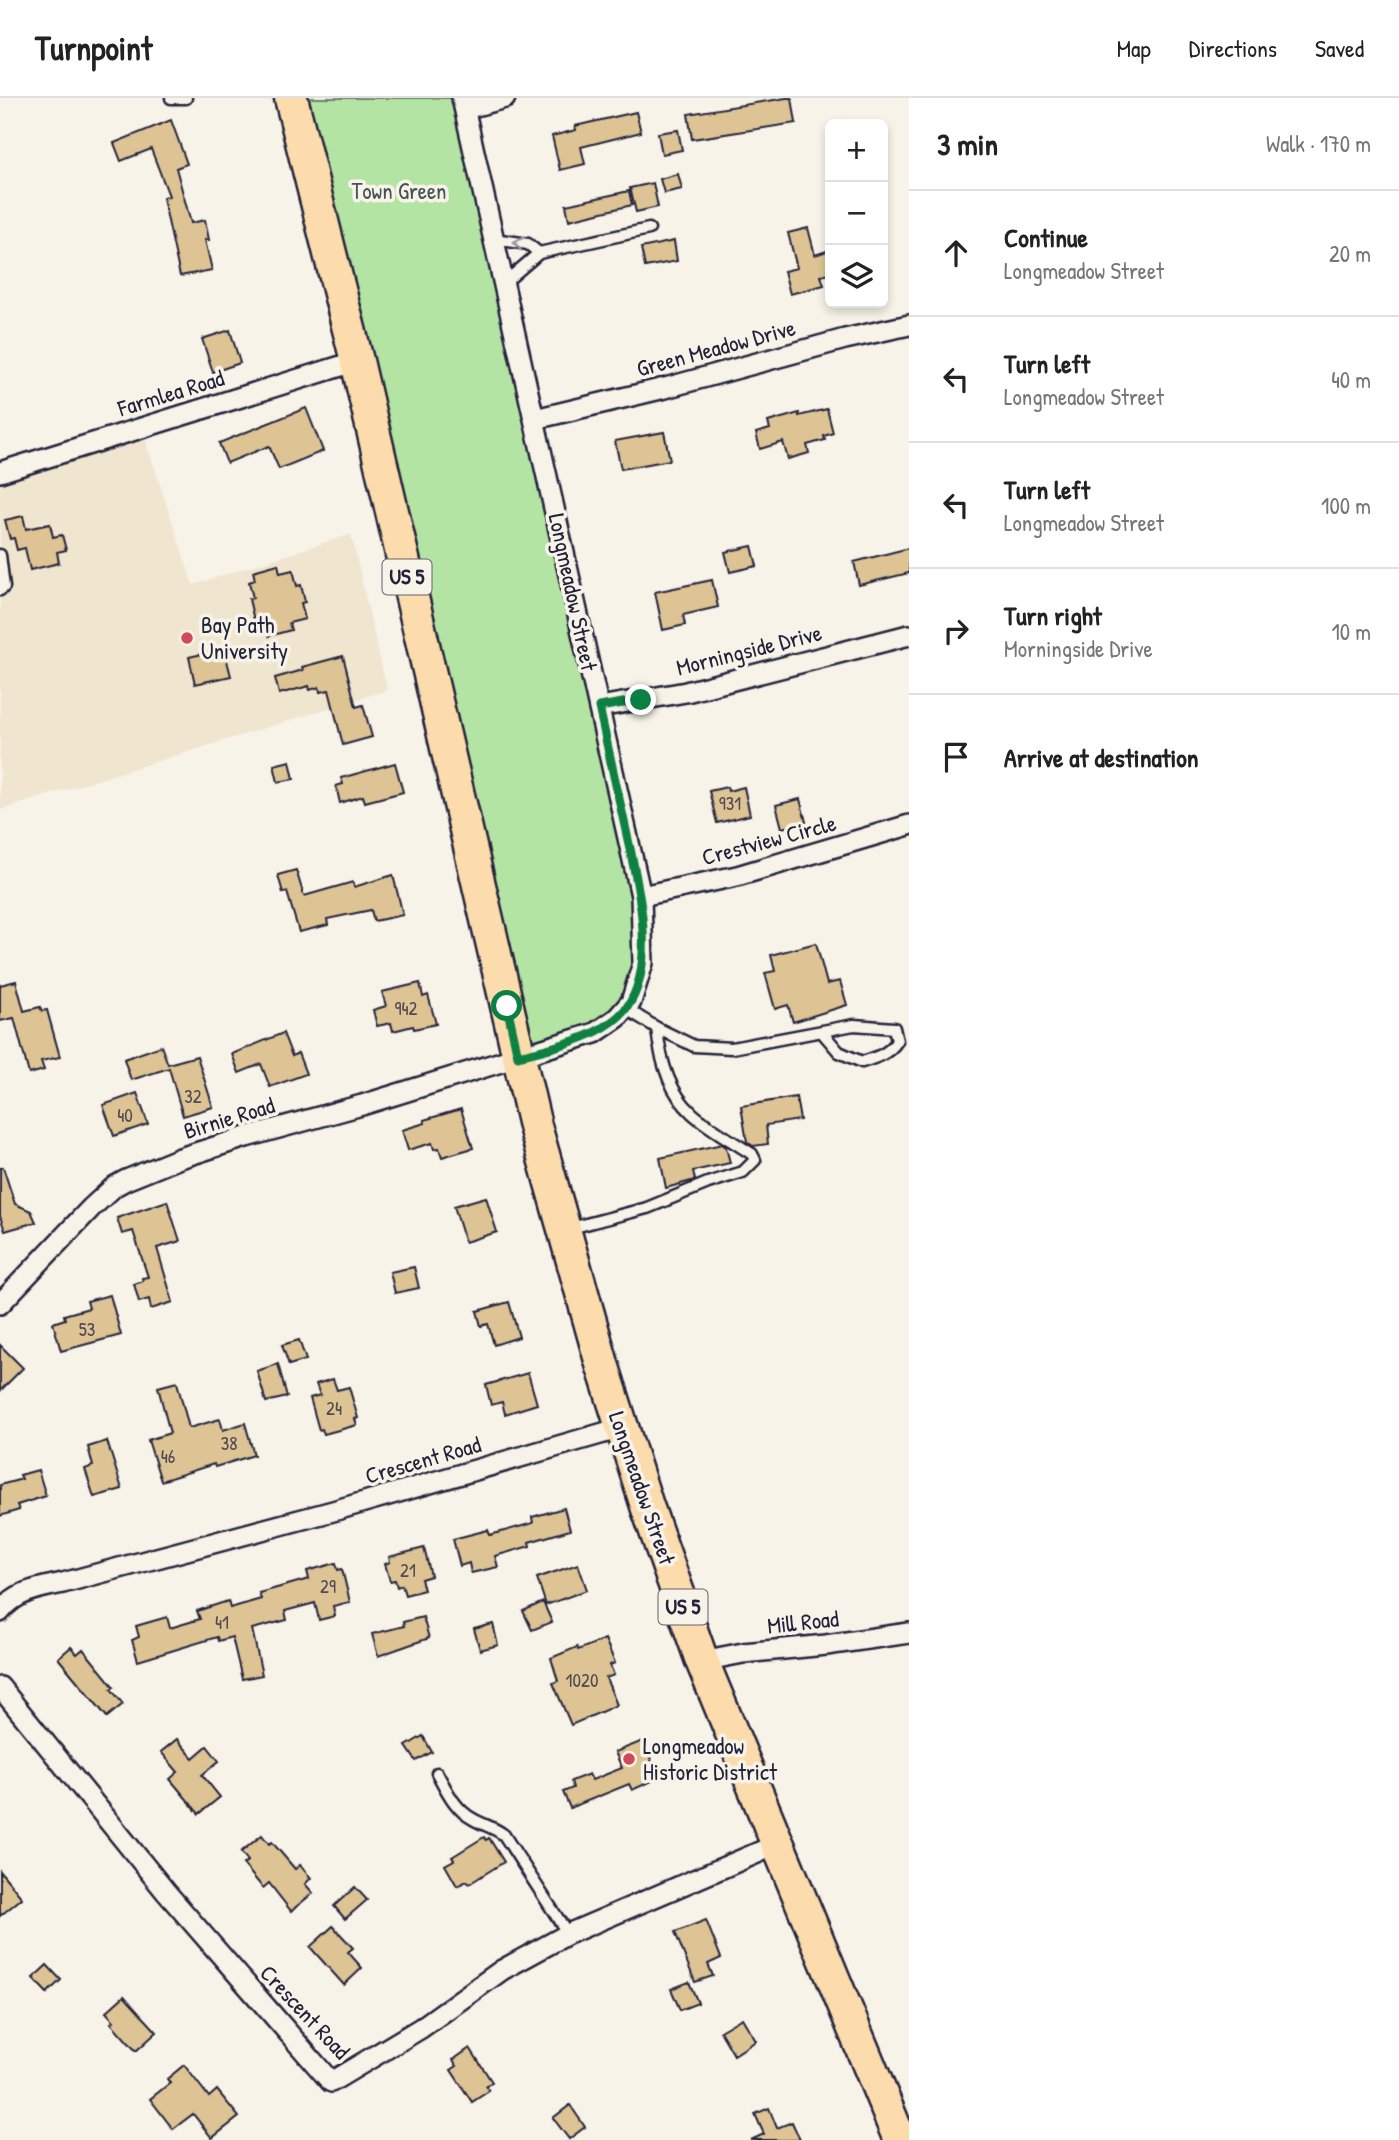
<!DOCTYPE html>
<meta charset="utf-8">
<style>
:root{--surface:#fff;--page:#f2f2f2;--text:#222;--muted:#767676;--line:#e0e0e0}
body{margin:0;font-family:"Patrick Hand",sans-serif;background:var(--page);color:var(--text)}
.controls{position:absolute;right:21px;top:21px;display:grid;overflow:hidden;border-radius:10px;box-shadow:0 4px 10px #0003}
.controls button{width:63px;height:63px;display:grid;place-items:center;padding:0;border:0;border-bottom:2px solid var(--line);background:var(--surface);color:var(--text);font:35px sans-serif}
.stop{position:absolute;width:21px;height:21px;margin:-16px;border:5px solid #0b8043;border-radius:50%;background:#fff}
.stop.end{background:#0b8043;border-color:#fff;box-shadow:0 2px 7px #0008}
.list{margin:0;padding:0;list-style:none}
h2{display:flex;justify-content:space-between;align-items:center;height:91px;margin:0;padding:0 28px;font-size:30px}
h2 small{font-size:23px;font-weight:400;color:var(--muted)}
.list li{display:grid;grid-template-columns:46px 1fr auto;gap:21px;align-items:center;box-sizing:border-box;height:126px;padding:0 28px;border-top:2px solid var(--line)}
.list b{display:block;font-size:26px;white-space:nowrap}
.list p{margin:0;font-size:23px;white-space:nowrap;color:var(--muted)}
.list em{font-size:23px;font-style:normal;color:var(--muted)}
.icon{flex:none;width:38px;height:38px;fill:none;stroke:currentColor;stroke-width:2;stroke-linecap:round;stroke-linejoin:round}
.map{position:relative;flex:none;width:909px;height:2042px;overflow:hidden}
header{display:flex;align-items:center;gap:42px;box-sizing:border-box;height:98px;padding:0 35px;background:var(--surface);border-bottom:2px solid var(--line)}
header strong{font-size:33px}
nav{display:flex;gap:38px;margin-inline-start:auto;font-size:24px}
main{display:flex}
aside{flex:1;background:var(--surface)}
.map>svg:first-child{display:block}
</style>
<header>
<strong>Turnpoint</strong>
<nav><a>Map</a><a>Directions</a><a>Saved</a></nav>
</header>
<main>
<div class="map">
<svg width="909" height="2042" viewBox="0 0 909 2042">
<rect width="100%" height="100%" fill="#f7f3e8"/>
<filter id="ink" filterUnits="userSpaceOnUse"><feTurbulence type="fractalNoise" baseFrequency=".0143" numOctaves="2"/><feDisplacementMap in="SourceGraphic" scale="14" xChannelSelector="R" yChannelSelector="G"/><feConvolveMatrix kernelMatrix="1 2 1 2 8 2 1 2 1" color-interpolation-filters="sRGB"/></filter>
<g filter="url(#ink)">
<path fill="#f0e5cf" d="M 144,338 L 193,487 L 351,436 L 387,592 L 0,712 L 0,383 Z"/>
<path fill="#b4e4a3" stroke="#6b836f" stroke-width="2" d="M 291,0 L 462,0 L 641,798 L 643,865 L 617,920 L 532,955 Z"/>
<g fill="#dec494" stroke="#22223b" stroke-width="2">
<path d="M 786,0 L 792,0 L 796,25 L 692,41 L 688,16 Z"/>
<path d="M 636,14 L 641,34 L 581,49 L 585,66 L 560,72 L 552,38 L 576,32 L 575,28 Z"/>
<path d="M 171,22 L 187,66 L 176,70 L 191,125 L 205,122 L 209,142 L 205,142 L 212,172 L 180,178 L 163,100 L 169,98 L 151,51 L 121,63 L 114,45 Z"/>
<path d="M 678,32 L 682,52 L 662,56 L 658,35 Z"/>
<path d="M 678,76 L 682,91 L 664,95 L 660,81 Z"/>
<path d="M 653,85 L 658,109 L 636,114 L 630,90 Z"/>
<path d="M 629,93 L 632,107 L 569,122 L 566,107 Z"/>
<path d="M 808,130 L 815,157 L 830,152 L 830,176 L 821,178 L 824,187 L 790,196 L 784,173 L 797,170 L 788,135 Z"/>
<path d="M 674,143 L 677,163 L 645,169 L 641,150 Z"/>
<path d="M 230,232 L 240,265 L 213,274 L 202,241 Z"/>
<path d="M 306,310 L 323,353 L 279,371 L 269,348 L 227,365 L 219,345 Z"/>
<path d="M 827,311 L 833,335 L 824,338 L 825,342 L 807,347 L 809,355 L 788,361 L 783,344 L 760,351 L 756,335 L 770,331 L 768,324 L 799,315 L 799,318 Z"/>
<path d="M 664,334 L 670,362 L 621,371 L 615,343 Z"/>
<path d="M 23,418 L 26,431 L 50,426 L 53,439 L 62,437 L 66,452 L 57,454 L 59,465 L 30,472 L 25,450 L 17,452 L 14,440 L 10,441 L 5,422 Z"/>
<path d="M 752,448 L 757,468 L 730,474 L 725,454 Z"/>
<path d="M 909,450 L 909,475 L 859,487 L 854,464 Z"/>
<path d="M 278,466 L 280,475 L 293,472 L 297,488 L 301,487 L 305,504 L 301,505 L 305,521 L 289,525 L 291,532 L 269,538 L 267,529 L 256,531 L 249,501 L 253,500 L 249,484 L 255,482 L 253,473 Z"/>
<path d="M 712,482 L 718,509 L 683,517 L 685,527 L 663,532 L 655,494 Z"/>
<path d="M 224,551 L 231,578 L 195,586 L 189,559 Z"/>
<path d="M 343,558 L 356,609 L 363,607 L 372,639 L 343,647 L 329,592 L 320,594 L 319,589 L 310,592 L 309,588 L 279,596 L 275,580 L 303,572 L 302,569 Z"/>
<path d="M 290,663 L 294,681 L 278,684 L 274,667 Z"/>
<path d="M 395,665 L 403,694 L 365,704 L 363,698 L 340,705 L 336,688 L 343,686 L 341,680 Z"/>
<path d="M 727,689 L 728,693 L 744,689 L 750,717 L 717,725 L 709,693 Z"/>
<path d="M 800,701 L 806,724 L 782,730 L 776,707 Z"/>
<path d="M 296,772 L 304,798 L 353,784 L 354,789 L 393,777 L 403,817 L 374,823 L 371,812 L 327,821 L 328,827 L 299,834 L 287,794 L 283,795 L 278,777 Z"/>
<path d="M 816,845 L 827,886 L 840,883 L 847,907 L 793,924 L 788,907 L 775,911 L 765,875 L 775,873 L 771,857 Z"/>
<path d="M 16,883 L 24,913 L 40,909 L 42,913 L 47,912 L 60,959 L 41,963 L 44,972 L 29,976 L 14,920 L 0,923 L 0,887 Z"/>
<path d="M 420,885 L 423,899 L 428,897 L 436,926 L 414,931 L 413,928 L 393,933 L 391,925 L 377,928 L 373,912 L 386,908 L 382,894 Z"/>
<path d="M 283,935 L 292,958 L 298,955 L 306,976 L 270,989 L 261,966 L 239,975 L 232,956 Z"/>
<path d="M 161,948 L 168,966 L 197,958 L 213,1009 L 183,1018 L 169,970 L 131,982 L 124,961 Z"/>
<path d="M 137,995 L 148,1026 L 114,1038 L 103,1007 Z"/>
<path d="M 796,999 L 800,1022 L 766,1027 L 768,1046 L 753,1048 L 747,1044 L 741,1008 Z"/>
<path d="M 461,1011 L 473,1050 L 442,1059 L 439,1050 L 434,1051 L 432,1045 L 408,1052 L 402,1032 L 425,1025 L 424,1022 Z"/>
<path d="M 722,1046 L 726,1049 L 730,1065 L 693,1073 L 695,1082 L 666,1090 L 660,1060 Z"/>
<path d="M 3,1069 L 15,1106 L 31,1113 L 36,1124 L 5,1133 L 0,1118 L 0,1070 Z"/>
<path d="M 486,1099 L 497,1134 L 465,1144 L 454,1108 Z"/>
<path d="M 167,1103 L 180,1143 L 157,1150 L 173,1204 L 151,1211 L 149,1201 L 139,1204 L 134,1186 L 143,1183 L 142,1180 L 148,1179 L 133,1133 L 122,1136 L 117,1120 Z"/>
<path d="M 414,1169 L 419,1190 L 395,1195 L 390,1174 Z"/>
<path d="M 110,1197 L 121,1237 L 61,1253 L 53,1225 L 65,1221 L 64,1217 L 89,1210 L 87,1203 Z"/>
<path d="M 509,1204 L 519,1239 L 494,1247 L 488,1226 L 481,1228 L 477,1213 Z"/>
<path d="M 299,1242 L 306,1262 L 289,1267 L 282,1247 Z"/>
<path d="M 0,1247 L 23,1270 L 0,1293 Z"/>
<path d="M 278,1266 L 287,1299 L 266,1304 L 257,1273 Z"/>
<path d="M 528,1275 L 537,1306 L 505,1316 L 502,1304 L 491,1307 L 486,1287 Z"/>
<path d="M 333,1281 L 337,1292 L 349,1289 L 358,1320 L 355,1321 L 357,1327 L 324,1336 L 322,1331 L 319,1332 L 310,1300 L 320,1297 L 316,1286 Z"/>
<path d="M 177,1284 L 189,1330 L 220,1321 L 223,1332 L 245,1325 L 254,1357 L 215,1369 L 214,1366 L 161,1383 L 148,1342 L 170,1335 L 158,1289 Z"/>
<path d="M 107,1343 L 122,1391 L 94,1399 L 85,1371 L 93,1368 L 88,1349 Z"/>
<path d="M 38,1372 L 46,1398 L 17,1407 L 19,1412 L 0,1418 L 0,1387 L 22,1381 L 20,1377 Z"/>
<path d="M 564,1410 L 570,1432 L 529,1444 L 530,1448 L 495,1458 L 498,1469 L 471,1475 L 469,1465 L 460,1468 L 453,1441 L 488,1432 L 490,1437 L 533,1425 L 532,1419 Z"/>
<path d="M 424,1450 L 431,1478 L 421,1481 L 424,1492 L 405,1497 L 402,1487 L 397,1489 L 395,1482 L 390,1483 L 385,1466 L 390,1464 L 389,1459 Z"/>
<path d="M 336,1465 L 338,1472 L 342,1471 L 350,1504 L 333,1508 L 335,1518 L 319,1522 L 315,1505 L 285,1513 L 287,1522 L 252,1531 L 262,1577 L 242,1581 L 232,1539 L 218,1543 L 217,1539 L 138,1563 L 132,1542 L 139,1539 L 136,1528 L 167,1519 L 170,1530 L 200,1521 L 197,1513 L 228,1503 L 230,1510 L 261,1501 L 259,1495 L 309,1481 L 307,1473 Z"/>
<path d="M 578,1466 L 587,1492 L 546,1507 L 537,1480 Z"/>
<path d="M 543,1504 L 552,1524 L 532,1532 L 523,1513 Z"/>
<path d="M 423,1519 L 429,1540 L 378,1558 L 372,1536 L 404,1528 L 403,1524 Z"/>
<path d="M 493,1526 L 498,1547 L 480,1552 L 474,1531 Z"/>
<path d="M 605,1541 L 615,1565 L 610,1567 L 614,1577 L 606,1580 L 617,1607 L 571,1627 L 553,1585 L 558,1583 L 551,1560 L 577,1549 L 578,1552 Z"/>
<path d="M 71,1549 L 77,1556 L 83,1551 L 114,1589 L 111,1591 L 123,1606 L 107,1619 L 58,1560 Z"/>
<path d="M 423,1638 L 432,1654 L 416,1663 L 406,1648 Z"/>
<path d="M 177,1641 L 193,1660 L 207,1648 L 219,1663 L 202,1677 L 220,1699 L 199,1716 L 170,1681 L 178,1674 L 161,1654 Z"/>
<path d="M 643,1643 L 659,1680 L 632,1692 L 629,1686 L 570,1710 L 563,1694 L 573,1690 L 571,1683 L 589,1676 L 592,1682 L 622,1670 L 615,1654 Z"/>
<path d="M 262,1737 L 269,1746 L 272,1744 L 295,1771 L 300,1767 L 311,1780 L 305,1786 L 313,1795 L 291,1813 L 269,1785 L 263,1790 L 243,1766 L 248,1763 L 241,1754 Z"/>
<path d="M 484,1739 L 486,1742 L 489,1740 L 504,1764 L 469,1786 L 467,1783 L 457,1788 L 445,1767 L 454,1762 L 452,1759 Z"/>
<path d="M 0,1773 L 22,1800 L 0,1818 Z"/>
<path d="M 355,1789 L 367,1802 L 345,1821 L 334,1808 Z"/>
<path d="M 706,1822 L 721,1860 L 708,1866 L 713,1878 L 695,1884 L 675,1834 Z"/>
<path d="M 333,1828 L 353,1850 L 348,1854 L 362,1870 L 344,1887 L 310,1849 Z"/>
<path d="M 47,1867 L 61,1882 L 47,1895 L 33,1880 Z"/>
<path d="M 689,1884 L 698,1905 L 680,1912 L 671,1891 Z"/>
<path d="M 124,1898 L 157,1934 L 136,1953 L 111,1925 L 114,1923 L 106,1914 Z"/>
<path d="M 742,1920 L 756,1943 L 734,1957 L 720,1933 Z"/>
<path d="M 470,1950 L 492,1984 L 486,1988 L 489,1993 L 472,2004 L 451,1972 L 457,1968 L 453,1962 Z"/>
<path d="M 184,1967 L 209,1999 L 217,1992 L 239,2019 L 212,2040 L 193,2016 L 173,2031 L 150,2001 L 170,1985 L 167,1981 Z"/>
<path d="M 570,2007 L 585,2029 L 569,2041 L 553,2020 Z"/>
<path d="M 769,2010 L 777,2030 L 792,2024 L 800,2042 L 751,2042 L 764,2036 L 755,2016 Z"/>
</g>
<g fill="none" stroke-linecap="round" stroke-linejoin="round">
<g stroke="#22223b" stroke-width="15">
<g id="lane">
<path d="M 171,0 L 186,0"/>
<path d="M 494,141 L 528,146 L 539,155"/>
<path d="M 504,185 L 539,155 L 649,131"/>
<path d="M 0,457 L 4,489 L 0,492"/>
<path d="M 625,910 L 657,930 L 694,948 L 732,950 L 854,927 L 894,930 L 897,943 C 889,956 875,960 862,964 L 839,954 L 822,934"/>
<path d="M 567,1131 L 647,1110 L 708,1085 L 743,1074 L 755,1062 L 752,1056 C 734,1044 707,1029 692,1015 C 669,994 660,961 657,930"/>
<path d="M 437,1675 C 446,1691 455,1712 473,1721 C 483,1727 494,1729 504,1737 L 568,1836"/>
</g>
</g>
<g stroke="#22223b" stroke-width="24">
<g id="street">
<path d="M 465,11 L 505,0"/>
<path d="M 535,321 L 669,289 L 845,241 L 909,227"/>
<path d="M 0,374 L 357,263"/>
<path d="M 599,609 L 686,594 L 909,537"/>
<path d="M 641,798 L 737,778 L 909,727"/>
<path d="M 0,1206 L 91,1110 L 115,1088 L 126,1082 L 180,1060 L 246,1039 L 362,1007 L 595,935 L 617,920 L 631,904 L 643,865 L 641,798 L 462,0"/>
<path d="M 0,1514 C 16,1493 39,1490 63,1485 L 333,1413 L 621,1330"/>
<path d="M 702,1563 L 743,1555 L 826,1547 L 909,1535"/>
<path d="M 0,1589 L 166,1794 L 331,1984 L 421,1930 L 502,1872 L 568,1836 L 778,1746"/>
</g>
</g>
<g stroke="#22223b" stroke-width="37">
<path id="primary" d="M 291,0 L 357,263 L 535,1028 L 602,1266 L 647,1408 L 702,1563 L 900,2042"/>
</g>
<use href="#lane" stroke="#f7f3e8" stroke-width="10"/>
<use href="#street" stroke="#f7f3e8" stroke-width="19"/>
<use href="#primary" stroke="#fcdcac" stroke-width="32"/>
</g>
<defs><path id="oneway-chevron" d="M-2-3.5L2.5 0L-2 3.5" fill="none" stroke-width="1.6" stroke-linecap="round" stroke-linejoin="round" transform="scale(1.75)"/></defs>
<use stroke="#97959a" href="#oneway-chevron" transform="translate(518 145) rotate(-169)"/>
</g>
<g fill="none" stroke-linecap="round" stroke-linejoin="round" filter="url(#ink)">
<path stroke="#0b8043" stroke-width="9" d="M 507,908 L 518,958 C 553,950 613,937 631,903 C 658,854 634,771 623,719 C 615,682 607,646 599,609 L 641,602"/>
</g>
<g fill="#d1495b" stroke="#f7f3e8" stroke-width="2.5">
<circle cx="187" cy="540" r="7"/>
<circle cx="629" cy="1661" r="7"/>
</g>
<g text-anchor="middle" stroke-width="7" stroke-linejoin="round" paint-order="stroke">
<g font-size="19" fill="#514a51">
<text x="730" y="712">931</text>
<text x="406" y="917">942</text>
<text x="193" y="1005">32</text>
<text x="125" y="1024">40</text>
<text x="87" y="1238">53</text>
<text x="334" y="1317">24</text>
<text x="229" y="1352">38</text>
<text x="168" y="1365">46</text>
<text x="408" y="1479">21</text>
<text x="328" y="1495">29</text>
<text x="222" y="1531">41</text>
<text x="582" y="1589">1020</text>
</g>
<g fill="#f7f3e8" stroke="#62616f" stroke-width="2">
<rect x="382.5" y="461.5" width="49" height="35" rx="5"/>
<rect x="658.5" y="1491.5" width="49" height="35" rx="5"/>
</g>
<g font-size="21" font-weight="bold" fill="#22223b">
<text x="407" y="486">US 5</text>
<text x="683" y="1516">US 5</text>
</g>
<g font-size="23" fill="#465255" stroke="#f7f3e8">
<text x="399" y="101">Town Green</text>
</g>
<g font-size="23" fill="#22223b" stroke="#f7f3e8">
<text transform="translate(716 250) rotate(-15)" y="8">Green Meadow Drive</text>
<text transform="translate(171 295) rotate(-17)" y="8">Farmlea Road</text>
<text transform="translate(573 494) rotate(78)" y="8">Longmeadow Street</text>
<text transform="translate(749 552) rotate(-14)" y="8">Morningside Drive</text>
<text transform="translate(769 742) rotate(-15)" y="8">Crestview Circle</text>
<text transform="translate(229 1020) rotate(-17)" y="8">Birnie Road</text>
<text transform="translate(423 1362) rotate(-16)" y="8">Crescent Road</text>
<text transform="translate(642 1390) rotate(71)" y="8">Longmeadow Street</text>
<text transform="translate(803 1524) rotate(-6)" y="8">Mill Road</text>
<text transform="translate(305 1914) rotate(47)" y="8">Crescent Road</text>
</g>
<g font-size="23" fill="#22223b" stroke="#f7f3e8" text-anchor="start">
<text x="201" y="535">Bay Path<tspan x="201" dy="26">University</tspan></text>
<text x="643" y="1656">Longmeadow<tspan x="643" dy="26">Historic District</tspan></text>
</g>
</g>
</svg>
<div class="controls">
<button>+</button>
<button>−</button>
<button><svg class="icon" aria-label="layers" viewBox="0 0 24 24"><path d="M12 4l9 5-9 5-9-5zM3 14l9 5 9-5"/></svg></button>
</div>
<div class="stop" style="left:507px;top:908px"></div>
<div class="stop end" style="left:641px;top:602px"></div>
</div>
<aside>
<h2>3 min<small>Walk · 170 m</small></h2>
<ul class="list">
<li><svg class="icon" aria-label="ahead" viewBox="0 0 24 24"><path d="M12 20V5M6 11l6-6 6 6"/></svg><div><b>Continue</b><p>Longmeadow Street</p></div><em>20 m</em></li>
<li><svg class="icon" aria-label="left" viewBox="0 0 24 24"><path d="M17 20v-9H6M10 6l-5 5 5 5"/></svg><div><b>Turn left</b><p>Longmeadow Street</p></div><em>40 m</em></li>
<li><svg class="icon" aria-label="left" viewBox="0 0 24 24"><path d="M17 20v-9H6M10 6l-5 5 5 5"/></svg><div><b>Turn left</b><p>Longmeadow Street</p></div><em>100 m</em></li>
<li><svg class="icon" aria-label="right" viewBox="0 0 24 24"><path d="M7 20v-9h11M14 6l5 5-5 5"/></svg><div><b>Turn right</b><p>Morningside Drive</p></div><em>10 m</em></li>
<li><svg class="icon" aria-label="arrive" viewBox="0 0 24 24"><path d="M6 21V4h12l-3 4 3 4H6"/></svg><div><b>Arrive at destination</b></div></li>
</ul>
</aside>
</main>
